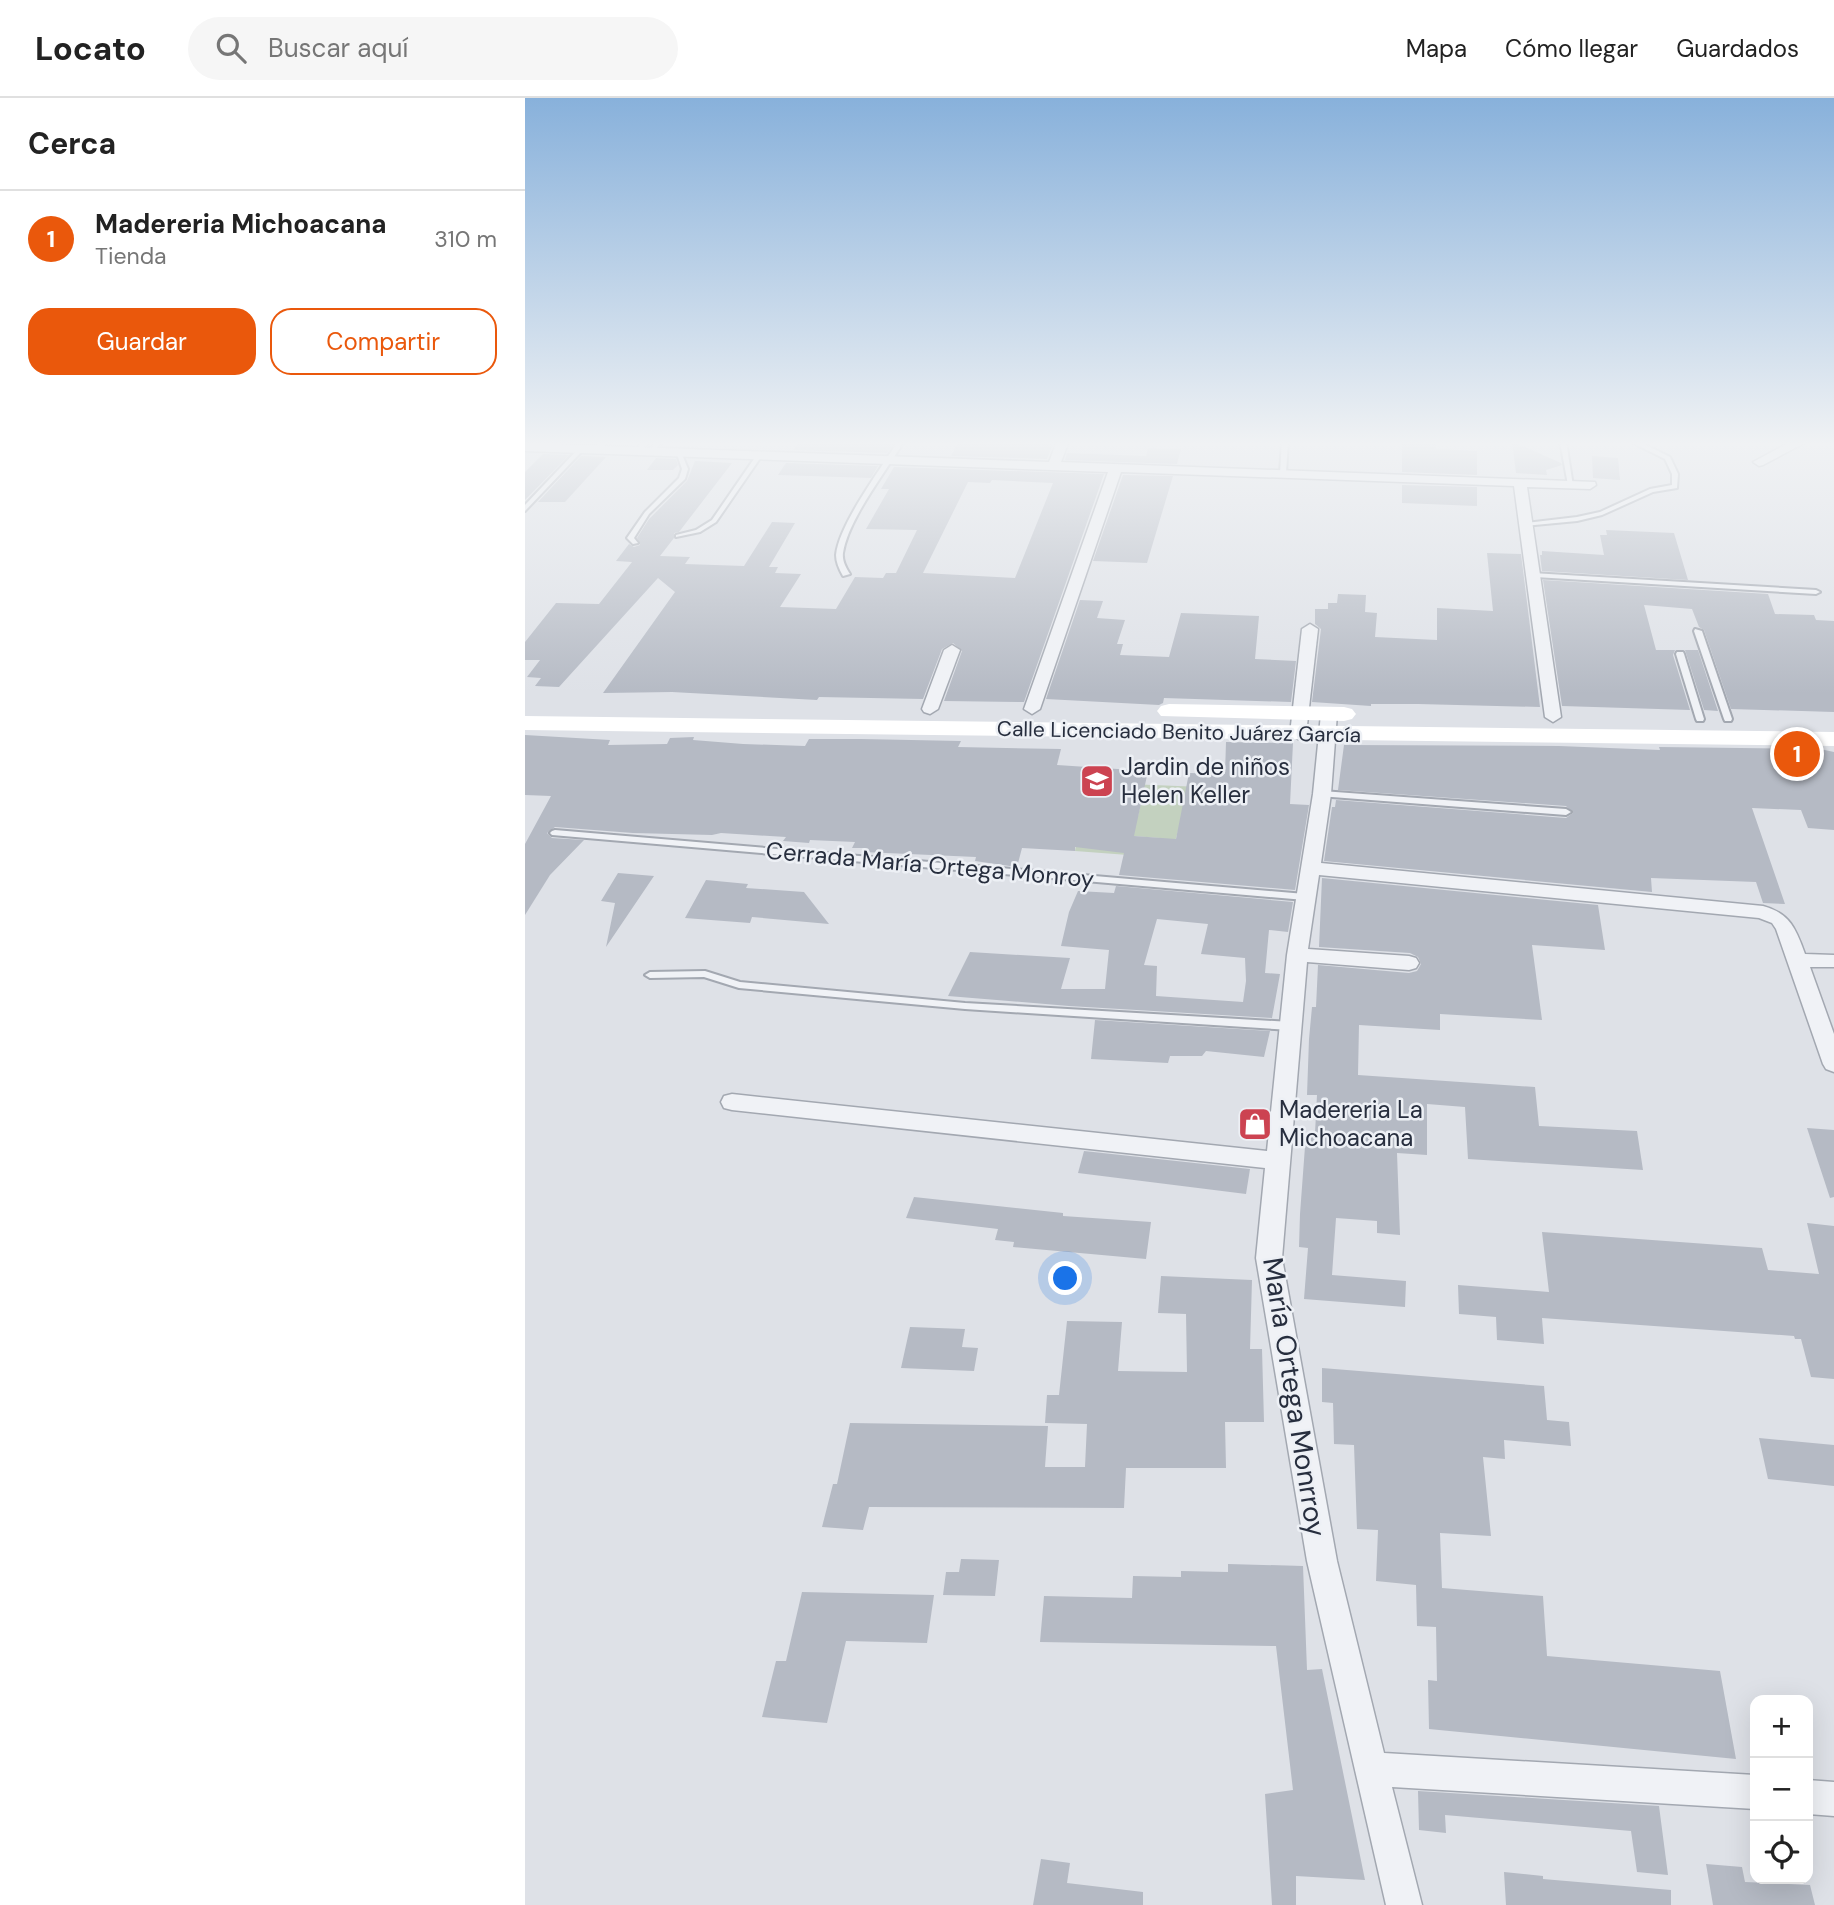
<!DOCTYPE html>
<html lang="es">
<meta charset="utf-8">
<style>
:root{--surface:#fff;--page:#f6f6f6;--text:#222;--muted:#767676;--line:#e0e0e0;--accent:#ea580c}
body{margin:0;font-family:"DM Sans",sans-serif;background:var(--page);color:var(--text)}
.controls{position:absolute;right:21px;bottom:21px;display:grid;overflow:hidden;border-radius:14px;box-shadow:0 7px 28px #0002}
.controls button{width:63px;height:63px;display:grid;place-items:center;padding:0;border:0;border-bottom:2px solid var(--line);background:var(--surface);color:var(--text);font:35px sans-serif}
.you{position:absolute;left:541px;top:1181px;width:24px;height:24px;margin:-18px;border:5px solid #fff;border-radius:50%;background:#1a73e8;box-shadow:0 0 0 10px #1a73e833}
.badge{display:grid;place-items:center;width:46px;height:46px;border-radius:50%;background:var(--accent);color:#fff;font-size:23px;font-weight:700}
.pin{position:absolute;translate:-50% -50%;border:4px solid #fff;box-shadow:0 2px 7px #0006}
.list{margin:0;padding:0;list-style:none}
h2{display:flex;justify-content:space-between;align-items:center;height:91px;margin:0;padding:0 28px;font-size:30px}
h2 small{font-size:23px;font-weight:400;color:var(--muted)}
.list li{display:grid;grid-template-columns:46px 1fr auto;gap:21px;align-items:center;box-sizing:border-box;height:98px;padding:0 28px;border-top:2px solid var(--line)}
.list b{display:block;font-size:26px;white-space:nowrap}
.list p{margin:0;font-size:23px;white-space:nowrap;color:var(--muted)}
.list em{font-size:23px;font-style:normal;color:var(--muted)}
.actions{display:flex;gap:14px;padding:21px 28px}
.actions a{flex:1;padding:16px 0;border:2px solid var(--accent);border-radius:21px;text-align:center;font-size:24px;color:var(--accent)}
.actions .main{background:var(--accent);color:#fff}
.icon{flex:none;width:38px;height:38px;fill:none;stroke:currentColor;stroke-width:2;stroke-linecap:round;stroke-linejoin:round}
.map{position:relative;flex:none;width:1309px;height:1807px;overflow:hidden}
header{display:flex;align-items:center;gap:42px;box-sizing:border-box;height:98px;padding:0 35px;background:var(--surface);border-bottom:2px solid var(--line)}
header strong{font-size:33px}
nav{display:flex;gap:38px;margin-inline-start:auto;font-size:24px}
.search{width:490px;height:63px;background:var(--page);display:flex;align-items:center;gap:18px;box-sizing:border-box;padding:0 24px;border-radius:38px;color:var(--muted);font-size:26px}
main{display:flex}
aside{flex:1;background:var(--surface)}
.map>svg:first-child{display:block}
</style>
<header>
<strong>Locato</strong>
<div class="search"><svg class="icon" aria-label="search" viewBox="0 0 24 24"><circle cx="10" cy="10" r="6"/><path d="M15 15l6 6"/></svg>Buscar aquí</div>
<nav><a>Mapa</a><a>Cómo llegar</a><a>Guardados</a></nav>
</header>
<main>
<aside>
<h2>Cerca<small></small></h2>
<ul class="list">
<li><span class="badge">1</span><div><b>Madereria Michoacana</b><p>Tienda</p></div><em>310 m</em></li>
</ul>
<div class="actions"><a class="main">Guardar</a><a>Compartir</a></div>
</aside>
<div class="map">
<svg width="1309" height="1807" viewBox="0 0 1309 1807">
<rect width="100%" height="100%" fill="#dee1e7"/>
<path fill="#c3d1bf" d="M 602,686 L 678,689 L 653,733 L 646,758 L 635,740 L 608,738 L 603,757 L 550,753 L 552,742 L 613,718 L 616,705 Z"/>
<g fill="#b5bac4" fill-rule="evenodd">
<path d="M 275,343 L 370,343 L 362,355 L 269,352 Z"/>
<path d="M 463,343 L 529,343 L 522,361 L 426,358 L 433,345 L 461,346 Z"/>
<path d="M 884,343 L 911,345 L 911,351 L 952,353 L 952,377 L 877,374 L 877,344 Z"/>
<path d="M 987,343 L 1036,365 L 1037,367 L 1021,372 L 1022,377 L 991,375 Z"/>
<path d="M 623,350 L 656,351 L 652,366 L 540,362 L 542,355 L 621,358 Z"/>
<path d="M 18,356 L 44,357 L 0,402 L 0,374 Z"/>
<path d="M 56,358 L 81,359 L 40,404 L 13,404 Z"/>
<path d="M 1067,358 L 1093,360 L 1095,382 L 1068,380 Z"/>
<path d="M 131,360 L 151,361 L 153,367 L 148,372 L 122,372 Z"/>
<path d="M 170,363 L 207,365 L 154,434 L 149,435 L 149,440 L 135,458 L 165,459 L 160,466 L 219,468 L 247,424 L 270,425 L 244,469 L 253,469 L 250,475 L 276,476 L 255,509 L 311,511 L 330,479 L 358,480 L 361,475 L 371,475 L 392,432 L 341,431 L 364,391 L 356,391 L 369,369 L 579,376 L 499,604 L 419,603 L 437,553 L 428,545 L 417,551 L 398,601 L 294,599 L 292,602 L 147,594 L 78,595 L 150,494 L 133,480 L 34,589 L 10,588 L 16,580 L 2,579 L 15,562 L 0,562 L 0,544 L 31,505 L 74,506 L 107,464 L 91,463 L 104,446 L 109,449 L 115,447 L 112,440 L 124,421 L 162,383 ZM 467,382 L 528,385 L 490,480 L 398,475 L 443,384 L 465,385 Z"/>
<path d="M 261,365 L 353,368 L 346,380 L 253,377 Z"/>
<path d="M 598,377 L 648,378 L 622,465 L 568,463 Z"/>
<path d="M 877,387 L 952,389 L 952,408 L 877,405 Z"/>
<path d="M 1081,432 L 1149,435 L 1163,482 L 1017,473 L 1015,457 L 1017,457 L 1017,453 L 1079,457 L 1075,437 L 1082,437 Z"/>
<path d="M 962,455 L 996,456 L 1015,609 L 893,606 L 846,606 L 846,608 L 787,604 L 796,531 L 790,526 L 790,511 L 803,511 L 803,505 L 812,505 L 813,496 L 841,497 L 840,514 L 852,515 L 850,539 L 912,542 L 912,510 L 968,513 Z"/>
<path d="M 1018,482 L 1243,496 L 1250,516 L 1289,517 L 1291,522 L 1309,523 L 1309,614 L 1206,611 L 1179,532 L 1174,529 L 1167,511 L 1119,507 L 1131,552 L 1150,552 L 1148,557 L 1165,612 L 1037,608 Z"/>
<path d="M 555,502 L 578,503 L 572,520 L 600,522 L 592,546 L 598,546 L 595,557 L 644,559 L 656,515 L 734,518 L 730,561 L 771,563 L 766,604 L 639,600 L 638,605 L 634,607 L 521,601 Z"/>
<path d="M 1160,552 L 1173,552 L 1193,613 L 1179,612 Z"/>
<path d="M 0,637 L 85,642 L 83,647 L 142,646 L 145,640 L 169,639 L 168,642 L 218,646 L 280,648 L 284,641 L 336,641 L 436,643 L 433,649 L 536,651 L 532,667 L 623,673 L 609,738 L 651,741 L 664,675 L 700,676 L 701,644 L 768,645 L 765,706 L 784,707 L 770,792 L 594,777 L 599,755 L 550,749 L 550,753 L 497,750 L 492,769 L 450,763 L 451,759 L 339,754 L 341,750 L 327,750 L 330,744 L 285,742 L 284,745 L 258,743 L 261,739 L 196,735 L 187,737 L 108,735 L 30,729 L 22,735 L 27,740 L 59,742 L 25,777 L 0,817 L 0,746 L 26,698 L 0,697 Z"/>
<path d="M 819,647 L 1034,648 L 1135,652 L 1134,649 L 1295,651 L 1309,654 L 1309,732 L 1283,730 L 1276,712 L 1227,710 L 1260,806 L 1238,805 L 1231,784 L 1126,780 L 1127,794 L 799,763 L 807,709 L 810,709 L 811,702 L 1041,720 L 1048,715 L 1041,708 L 813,692 Z"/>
<path d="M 93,775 L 129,778 L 81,849 L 90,805 L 76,803 Z"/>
<path d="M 797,780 L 1073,807 L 1080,852 L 1007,847 L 1017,922 L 915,916 L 915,932 L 834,927 L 833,977 L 1010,989 L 1014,1028 L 1112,1033 L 1118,1072 L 943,1061 L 940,1009 L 902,1006 L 902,1057 L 872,1055 L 875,1137 L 852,1135 L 852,1123 L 811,1120 L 807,1177 L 881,1183 L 880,1209 L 779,1201 L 783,1150 L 774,1149 L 775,1116 L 781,1035 L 790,1035 L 792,997 L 782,997 L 784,941 L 787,909 L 791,909 L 793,867 L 884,875 L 892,873 L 896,866 L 893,859 L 885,855 L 794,849 Z"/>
<path d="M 181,782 L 223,786 L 221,790 L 279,794 L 304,826 L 227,819 L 225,825 L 160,820 Z"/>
<path d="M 591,788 L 768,804 L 763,834 L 744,832 L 740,875 L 755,876 L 747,920 L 544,908 L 423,898 L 445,854 L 545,860 L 536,891 L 580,891 L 584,852 L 536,848 L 544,814 L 553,793 L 589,795 ZM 632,821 L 683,826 L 676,856 L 720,860 L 721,883 L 718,904 L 631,898 L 632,868 L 619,867 Z"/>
<path d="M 570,922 L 745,933 L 739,959 L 681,953 L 677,958 L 645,958 L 643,965 L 566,961 Z"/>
<path d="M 1282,1030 L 1309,1032 L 1309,1099 L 1305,1100 Z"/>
<path d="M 559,1053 L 725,1071 L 721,1096 L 553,1075 Z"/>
<path d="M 389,1099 L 538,1115 L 538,1118 L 626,1124 L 621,1161 L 488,1149 L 489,1144 L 470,1142 L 473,1131 L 381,1120 Z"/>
<path d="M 1282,1125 L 1309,1128 L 1309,1281 L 1286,1279 L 1276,1241 L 1270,1241 L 1269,1238 L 1017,1220 L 1019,1246 L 972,1242 L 971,1219 L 934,1216 L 933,1187 L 1024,1194 L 1017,1134 L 1237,1150 L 1243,1172 L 1294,1176 Z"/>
<path d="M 636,1178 L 727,1182 L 725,1251 L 737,1251 L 739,1324 L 700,1324 L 701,1370 L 601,1370 L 599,1410 L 344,1409 L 338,1432 L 297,1429 L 308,1386 L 312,1386 L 325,1325 L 523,1328 L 520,1369 L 560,1369 L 562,1326 L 520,1325 L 522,1297 L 534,1297 L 542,1223 L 597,1224 L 593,1273 L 662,1274 L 661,1216 L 633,1215 Z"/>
<path d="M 385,1229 L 440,1231 L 437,1249 L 453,1250 L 449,1273 L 376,1270 Z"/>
<path d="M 797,1270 L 1019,1288 L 1022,1322 L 1044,1324 L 1046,1348 L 979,1342 L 980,1361 L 958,1359 L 966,1438 L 915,1435 L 917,1490 L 1018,1498 L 1022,1558 L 1195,1573 L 1211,1661 L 904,1631 L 903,1582 L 912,1583 L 911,1529 L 892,1528 L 891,1487 L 851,1483 L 853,1432 L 832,1431 L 829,1347 L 809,1346 L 808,1305 L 797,1304 Z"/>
<path d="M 1234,1340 L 1309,1347 L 1309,1388 L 1243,1381 Z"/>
<path d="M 436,1461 L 474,1462 L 470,1498 L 418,1497 L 421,1474 L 434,1474 Z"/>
<path d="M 703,1466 L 778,1468 L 782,1572 L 797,1571 L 840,1782 L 771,1778 L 771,1807 L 747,1807 L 740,1696 L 768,1692 L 751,1548 L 515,1544 L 519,1498 L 607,1500 L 608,1478 L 656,1479 L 656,1473 L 703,1474 Z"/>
<path d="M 277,1494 L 409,1497 L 402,1545 L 321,1543 L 302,1625 L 237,1619 L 251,1563 L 261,1563 Z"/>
<path d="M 893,1693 L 1134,1708 L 1143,1777 L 1112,1774 L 1106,1733 L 920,1717 L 921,1735 L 894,1732 Z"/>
<path d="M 516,1761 L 545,1765 L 542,1785 L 618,1794 L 618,1807 L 508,1807 Z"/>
<path d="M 1181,1766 L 1217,1769 L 1220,1784 L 1285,1787 L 1290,1807 L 1188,1807 Z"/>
<path d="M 979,1774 L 1018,1778 L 1018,1781 L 1146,1792 L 1146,1807 L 981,1807 Z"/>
</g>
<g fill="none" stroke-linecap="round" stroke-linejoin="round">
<g stroke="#a3a8b1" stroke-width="4">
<g id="lane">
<path d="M 76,343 L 83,343 L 74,352 L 70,352 L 70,350 Z"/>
<path d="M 118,343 L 125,343 L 116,353 L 112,353 L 111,352 Z"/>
<path d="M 132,343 L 138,343 L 129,354 L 125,354 L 124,353 Z"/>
<path d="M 373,343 L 379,343 C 361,374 323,421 318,455 C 317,463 321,470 325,476 L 318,478 C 314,471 311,464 311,457 C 314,426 356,371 373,343 Z"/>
<path d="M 757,343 L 763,343 L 761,375 L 758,377 L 755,375 Z"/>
<path d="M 1035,343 L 1041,343 L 1048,388 L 1043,387 Z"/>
<path d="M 1104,343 L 1113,343 L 1145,359 L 1153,376 L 1152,390 L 1128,394 L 1077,417 L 1052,423 L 999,428 L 999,426 L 1001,425 L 1052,419 L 1075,414 L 1125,391 L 1147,387 L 1147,376 L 1140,361 Z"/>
<path d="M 54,350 L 59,351 L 0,413 L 0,407 Z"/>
<path d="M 151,353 L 156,354 L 163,371 L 160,381 L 124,416 L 109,440 L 113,445 L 108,446 L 102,440 L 120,414 L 154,380 L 157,371 Z"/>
<path d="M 233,355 L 238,356 L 191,424 L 175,434 L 151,439 L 151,437 L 171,432 L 187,422 Z"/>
<path d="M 1007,475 L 1291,492 L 1295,494 L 1291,496 L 1010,479 L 1007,479 Z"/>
<path d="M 1170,531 L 1177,533 L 1207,621 L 1206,623 L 1200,623 L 1199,621 L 1169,533 Z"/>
<path d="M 1152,554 L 1158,554 L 1159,556 L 1179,621 L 1178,623 L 1172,623 L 1171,621 L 1151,556 Z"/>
<path d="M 797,693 L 1041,711 L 1046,714 L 1041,717 L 794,698 L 793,696 Z"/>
<path d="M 30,732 L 780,796 L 785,799 L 780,802 L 27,737 L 25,735 L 27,733 Z"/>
<path d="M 180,873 L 215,884 L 440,905 L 766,924 L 771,928 L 766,932 L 440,911 L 214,890 L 179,879 L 125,880 L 120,877 L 125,874 Z"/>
</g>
</g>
<g stroke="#a3a8b1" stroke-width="3">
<g id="street">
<path d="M 532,343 L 544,343 L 536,364 L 1070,384 L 1071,387 L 1065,391 L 1002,389 L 1036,619 L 1028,624 L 1020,619 L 989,388 L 596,374 L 515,611 L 507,616 L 499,611 L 583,374 L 0,353 L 0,345 L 524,364 Z"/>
<path d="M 1267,343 L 1283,343 L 1238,367 L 1234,368 L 1228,364 Z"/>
<path d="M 785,526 L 793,531 L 781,636 L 773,641 L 765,636 L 777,531 Z"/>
<path d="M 427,547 L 435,552 L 413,611 L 405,616 L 399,614 L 397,611 L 419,552 Z"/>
<path d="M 804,611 L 812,616 L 806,696 L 796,765 L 1238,808 C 1265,815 1271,831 1280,856 L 1309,857 L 1309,869 L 1285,869 L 1309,936 L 1309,974 L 1301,971 L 1298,966 L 1251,831 L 1247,825 L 1234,820 L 794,777 L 783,851 L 884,858 L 891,860 L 894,865 L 891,870 L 884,872 L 782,864 L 757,1160 L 812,1463 L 859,1655 L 1230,1677 L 1230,1711 L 867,1689 L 897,1807 L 861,1807 L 782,1463 L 731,1160 L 740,1070 L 207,1012 L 199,1010 L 196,1004 L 199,998 L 207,996 L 742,1053 L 762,857 L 788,696 L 796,616 Z"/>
<path d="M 1283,1682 L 1309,1684 L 1309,1718 L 1283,1716 Z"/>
</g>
</g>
<use href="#lane" fill="#f0f2f6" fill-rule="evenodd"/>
<use href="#street" fill="#f0f2f6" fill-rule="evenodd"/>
<g fill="#fff" fill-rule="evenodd">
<path d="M 644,606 L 819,609 L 827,611 L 831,616 L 827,621 L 819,623 L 636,618 L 632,613 L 636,608 Z"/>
<path d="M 0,618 L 1309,634 L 1309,648 L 0,632 Z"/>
</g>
</g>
<linearGradient id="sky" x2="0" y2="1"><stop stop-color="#88b1db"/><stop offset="0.58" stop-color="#f0f2f4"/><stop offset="1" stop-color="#f0f2f4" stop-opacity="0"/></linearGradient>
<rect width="1309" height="596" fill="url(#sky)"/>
<defs>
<g id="school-square" transform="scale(1.75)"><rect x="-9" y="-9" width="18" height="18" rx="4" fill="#cc4351" stroke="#edf0f5"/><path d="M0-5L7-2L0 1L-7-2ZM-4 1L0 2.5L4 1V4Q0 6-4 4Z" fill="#fff"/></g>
<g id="shop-square" transform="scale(1.75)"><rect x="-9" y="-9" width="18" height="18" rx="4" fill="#cc4351" stroke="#edf0f5"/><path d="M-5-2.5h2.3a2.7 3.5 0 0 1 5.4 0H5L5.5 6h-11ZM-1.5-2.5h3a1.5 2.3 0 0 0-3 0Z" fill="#fff"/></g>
</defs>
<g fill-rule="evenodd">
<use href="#school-square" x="572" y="683"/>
<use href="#shop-square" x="730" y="1026"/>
</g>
<g text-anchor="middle" stroke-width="5" stroke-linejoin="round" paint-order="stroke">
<g font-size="21" fill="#272e3e" stroke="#edf0f5">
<text transform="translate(654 634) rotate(1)" y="7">Calle Licenciado Benito Juárez García</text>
</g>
<g font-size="24" fill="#272e3e" stroke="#edf0f5" text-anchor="start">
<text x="596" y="677">Jardin de niños<tspan x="596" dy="28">Helen Keller</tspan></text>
<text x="754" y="1020">Madereria La<tspan x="754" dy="28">Michoacana</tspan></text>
</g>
<g font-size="24" fill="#272e3e" stroke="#edf0f5">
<text transform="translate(405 767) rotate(5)" y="8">Cerrada María Ortega Monroy</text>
</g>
<g font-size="28" fill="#272e3e" stroke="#edf0f5">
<text transform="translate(770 1299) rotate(81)" y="10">María Ortega Monrroy</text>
</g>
</g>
</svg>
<div class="controls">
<button>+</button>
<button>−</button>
<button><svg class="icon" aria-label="locate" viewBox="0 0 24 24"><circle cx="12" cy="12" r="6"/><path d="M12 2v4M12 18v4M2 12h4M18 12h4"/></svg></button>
</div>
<div class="you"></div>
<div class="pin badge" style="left:1272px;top:656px">1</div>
</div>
</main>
